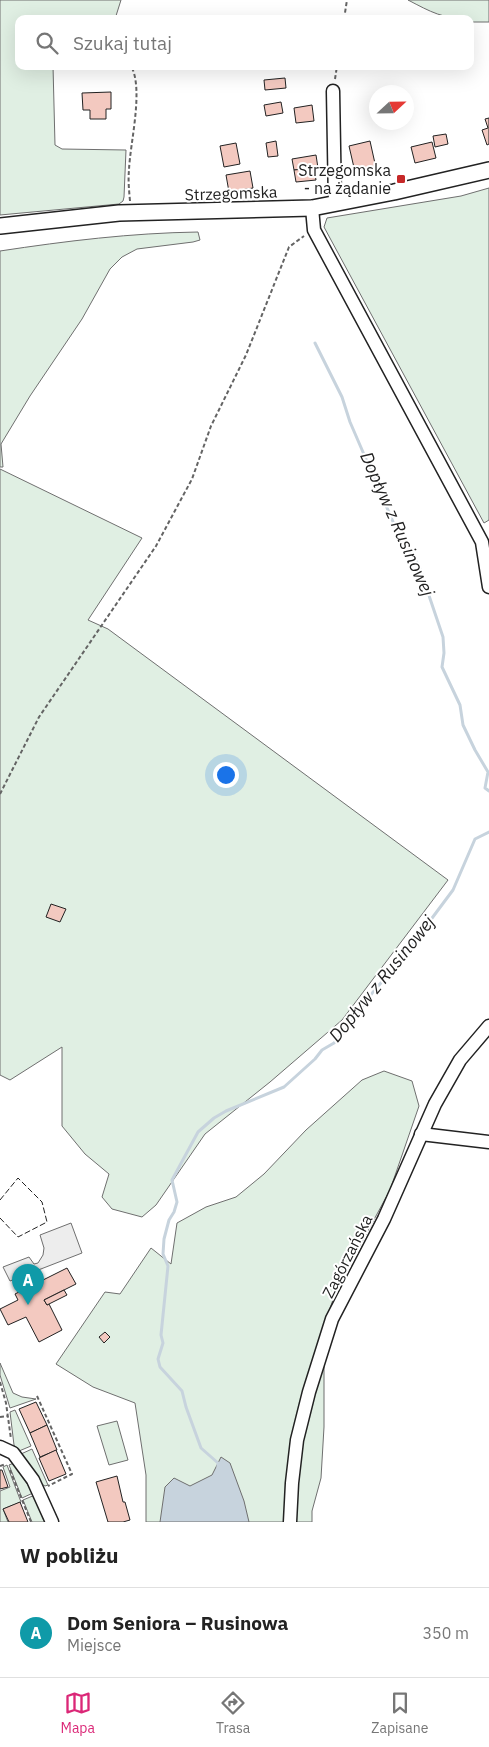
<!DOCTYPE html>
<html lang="pl">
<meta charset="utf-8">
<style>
:root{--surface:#fff;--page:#f6f6f6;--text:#222;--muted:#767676;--line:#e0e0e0;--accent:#db2777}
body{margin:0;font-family:"IBM Plex Sans",sans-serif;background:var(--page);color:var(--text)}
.compass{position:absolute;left:369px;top:85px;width:45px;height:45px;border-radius:50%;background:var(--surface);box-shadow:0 5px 20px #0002;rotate:68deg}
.you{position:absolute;left:225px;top:774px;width:18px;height:18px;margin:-12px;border:4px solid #fff;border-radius:50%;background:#1a73e8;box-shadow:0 0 0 8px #1a73e833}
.badge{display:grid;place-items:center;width:32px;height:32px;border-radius:50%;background:var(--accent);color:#fff;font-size:16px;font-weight:700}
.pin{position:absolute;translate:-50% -41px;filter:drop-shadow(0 1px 2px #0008)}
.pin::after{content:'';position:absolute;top:26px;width:18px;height:15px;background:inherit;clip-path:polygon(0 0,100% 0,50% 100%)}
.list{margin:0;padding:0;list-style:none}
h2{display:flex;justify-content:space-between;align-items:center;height:65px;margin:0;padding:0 20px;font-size:21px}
h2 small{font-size:16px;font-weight:400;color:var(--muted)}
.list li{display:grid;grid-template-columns:32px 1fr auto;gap:15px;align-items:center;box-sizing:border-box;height:90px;padding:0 20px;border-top:1px solid var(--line)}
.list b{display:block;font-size:19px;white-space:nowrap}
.list p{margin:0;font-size:16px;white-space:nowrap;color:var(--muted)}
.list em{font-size:16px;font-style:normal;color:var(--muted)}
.icon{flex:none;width:28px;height:28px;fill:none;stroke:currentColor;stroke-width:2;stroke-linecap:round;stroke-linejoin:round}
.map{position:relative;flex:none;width:489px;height:1522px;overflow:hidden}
.search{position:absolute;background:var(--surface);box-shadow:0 5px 20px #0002;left:15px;right:15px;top:15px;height:55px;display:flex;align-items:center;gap:12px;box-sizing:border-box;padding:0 18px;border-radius:10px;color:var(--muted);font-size:19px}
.sheet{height:155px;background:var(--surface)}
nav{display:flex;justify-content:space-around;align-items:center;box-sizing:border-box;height:70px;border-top:1px solid var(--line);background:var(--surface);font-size:14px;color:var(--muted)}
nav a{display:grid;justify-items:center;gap:2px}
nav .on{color:var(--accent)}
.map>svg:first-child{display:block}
</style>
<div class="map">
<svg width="489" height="1522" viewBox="0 0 489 1522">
<rect width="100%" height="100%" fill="#fff"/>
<g fill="#e0efe3" stroke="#6f6f6f">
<path d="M 0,0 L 121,0 L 115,19 L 19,19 L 19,66 L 53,66 L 55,145 L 62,149 L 126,150 L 124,197 L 123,201 L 119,204 L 0,215 Z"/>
<path d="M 408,0 L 489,0 L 489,22 L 470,22 L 470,19 C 443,19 431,12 408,0 Z"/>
<path d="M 489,188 L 489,520 L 484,523 L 324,227 L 327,218 L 461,196 Z"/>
<path d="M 198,232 L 200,240 L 193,242 L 137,249 L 122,257 L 110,269 L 82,319 L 30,396 L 1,444 L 3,467 L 0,467 L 0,251 C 66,241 131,233 198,232 Z"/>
<path d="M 0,469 L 142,538 L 88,620 L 108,629 L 448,880 L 342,1020 L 270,1082 L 205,1134 L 156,1205 L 142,1217 L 112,1209 L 102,1197 L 109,1174 L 85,1154 L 62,1126 L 62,1047 L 10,1080 L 0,1075 Z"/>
<path d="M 384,1071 L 412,1081 L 419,1106 L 390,1190 L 337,1288 L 324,1326 L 324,1427 L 321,1478 L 312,1511 L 312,1522 L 146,1522 L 146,1475 L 135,1403 L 93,1387 L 56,1364 L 105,1292 L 120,1294 L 151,1248 L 171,1264 L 177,1223 L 206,1207 L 236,1197 L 264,1174 L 306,1130 L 362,1080 Z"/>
<path d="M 0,1363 L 13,1393 L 22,1397 L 36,1399 L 10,1408 L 0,1375 Z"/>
<path d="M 15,1410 L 31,1446 L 19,1451 L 16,1449 L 14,1445 L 10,1412 Z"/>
<path d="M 117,1421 L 128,1460 L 109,1465 L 97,1426 Z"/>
<path d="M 32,1449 L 48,1485 L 45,1486 C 39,1484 28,1461 21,1454 Z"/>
<path d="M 14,1463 L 33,1493 L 22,1498 L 9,1465 Z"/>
<path d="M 7,1465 L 21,1502 L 3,1509 L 8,1522 L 0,1522 L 0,1491 L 10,1487 L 3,1467 Z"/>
<path d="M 35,1495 L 46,1522 L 32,1522 L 23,1500 Z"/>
</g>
<path fill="#ededed" stroke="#6f6f6f" d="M 71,1223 L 82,1253 L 10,1281 L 3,1267 L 29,1257 L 34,1264 L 38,1263 L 43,1255 L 44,1248 L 40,1235 Z"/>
<path fill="#c7d3dd" stroke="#6f6f6f" d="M 221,1457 L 230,1463 L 244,1501 L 249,1522 L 160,1522 L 165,1487 L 174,1478 L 190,1486 L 212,1475 Z"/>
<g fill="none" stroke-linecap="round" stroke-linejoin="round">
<g stroke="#c7d3dd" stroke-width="3">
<path d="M 315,343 L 342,397 L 350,422 L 397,531 L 419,566 L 443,637 L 444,653 L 442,667 L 460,705 L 463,725 L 475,750 L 488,772 L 485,788 L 489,791"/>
<path d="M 218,1467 L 218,1463 L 201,1448 L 186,1407 L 182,1391 L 160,1367 L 158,1359 L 163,1343 L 161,1335 L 168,1266 L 163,1254 L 164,1239 L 169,1220 L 174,1212 L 177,1202 L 172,1180 L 198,1132 L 214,1118 L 226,1111 L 284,1087 L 315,1059 L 322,1050 L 334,1043 L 346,1030 L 373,992 L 400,961 L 453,890 L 475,839 L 489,832"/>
</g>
</g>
<g fill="#f3c9c0" stroke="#222">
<path d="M 285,78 L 286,88 L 265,90 L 264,80 Z"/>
<path d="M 111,92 L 111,109 L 106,109 L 106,119 L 90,119 L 90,110 L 83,110 L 82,93 Z"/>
<path d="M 281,102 L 283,113 L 266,116 L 264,105 Z"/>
<path d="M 312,105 L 314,121 L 296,123 L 294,108 Z"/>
<path d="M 489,118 L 489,144 L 487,145 L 482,130 L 488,128 L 485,119 Z"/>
<path d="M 446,134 L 448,144 L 435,147 L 433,136 Z"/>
<path d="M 276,141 L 278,156 L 268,157 L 266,143 Z"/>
<path d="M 370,141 L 376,168 L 355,172 L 349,146 Z"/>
<path d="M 432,142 L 436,158 L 415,163 L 411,147 Z"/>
<path d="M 236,143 L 240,164 L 224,167 L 220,146 Z"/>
<path d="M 316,155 L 318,168 L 294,170 L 292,159 Z"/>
<path d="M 314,168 L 316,180 L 296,182 L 294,170 Z"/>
<path d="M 250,171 L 253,188 L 229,192 L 226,175 Z"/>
<path d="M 51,904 L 66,909 L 60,922 L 46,917 Z"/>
<path d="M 67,1268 L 76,1284 L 44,1300 L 47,1305 L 49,1304 L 62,1330 L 39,1342 L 26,1317 L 8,1325 L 0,1309 L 18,1300 L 15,1294 Z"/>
<path d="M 64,1290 L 67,1295 L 47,1305 L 44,1300 Z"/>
<path d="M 105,1332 L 110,1337 L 104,1343 L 99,1337 Z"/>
<path d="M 36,1402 L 47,1425 L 30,1433 L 19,1409 Z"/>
<path d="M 47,1425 L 57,1450 L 40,1457 L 30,1433 Z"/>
<path d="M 56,1450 L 66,1474 L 49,1481 L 39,1458 Z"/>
<path d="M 0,1470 L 2,1470 L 8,1487 L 0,1489 Z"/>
<path d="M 117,1476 L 123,1502 L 125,1502 L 130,1520 L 123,1522 L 108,1522 L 96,1482 Z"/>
<path d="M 20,1502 L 28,1522 L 9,1522 L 3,1509 Z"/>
</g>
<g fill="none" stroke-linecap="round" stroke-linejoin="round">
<g stroke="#222" stroke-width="15">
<g id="minor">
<path d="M 333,91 L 335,204"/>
<path d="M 312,208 L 314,230 L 482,542 L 489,587"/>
<path d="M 421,1134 L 489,1142"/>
<path d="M 0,1447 L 13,1453 L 33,1480 L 52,1522"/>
<path d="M 290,1522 L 292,1483 L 297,1440 L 309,1392 L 332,1319 L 384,1219 L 435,1104 L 460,1060 L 489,1026"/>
</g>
</g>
<g stroke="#222" stroke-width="18">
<path id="major" d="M 0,226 L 119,213 L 312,208 L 394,192 L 489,170"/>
</g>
<g stroke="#646464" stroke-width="2" stroke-dasharray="4 2.5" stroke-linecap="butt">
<path d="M 344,19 L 347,0"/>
<path d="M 335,79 L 337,66"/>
<path d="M 130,201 C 129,190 128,180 129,170 C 130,143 144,89 131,66"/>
<path d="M 0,794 L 39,717 L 156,546 L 192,479 L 211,426 L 246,355 L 289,247 L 304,236"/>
<path d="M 0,1382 L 6,1403 L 11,1439"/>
<path d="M 37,1396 L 72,1474 L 48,1486"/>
<path d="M 0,1417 L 8,1416"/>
<path d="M 0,1466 L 6,1464"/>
<path d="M 10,1470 L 31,1522"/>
</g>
<use href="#minor" stroke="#fff" stroke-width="12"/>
<use href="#major" stroke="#fff" stroke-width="15"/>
<path stroke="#222" stroke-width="1" stroke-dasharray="6 2.5" stroke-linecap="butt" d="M 0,1200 L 18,1178 L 42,1202 L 47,1222 L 18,1237 L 0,1218"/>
</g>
<rect fill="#c62828" stroke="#fff" stroke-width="2" x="396" y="174" width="10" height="10" rx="2.5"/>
<g text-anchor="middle" stroke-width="4" stroke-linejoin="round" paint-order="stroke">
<g font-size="16" fill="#222" stroke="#fff" text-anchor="end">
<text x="391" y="176">Strzegomska<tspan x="391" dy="18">- na żądanie</tspan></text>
</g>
<g font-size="16" fill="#222" stroke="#fff">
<text transform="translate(231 193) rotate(-2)" y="6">Strzegomska</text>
<text transform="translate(347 1256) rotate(-63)" y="6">Zagórzańska</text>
</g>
<g font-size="18" font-style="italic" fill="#222" stroke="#fff">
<text transform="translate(397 524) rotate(66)" y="6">Dopływ z Rusinowej</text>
<text transform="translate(382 979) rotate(-51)" y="6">Dopływ z Rusinowej</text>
</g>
</g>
</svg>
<svg class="compass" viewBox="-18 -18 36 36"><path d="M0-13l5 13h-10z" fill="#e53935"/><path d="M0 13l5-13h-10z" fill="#767676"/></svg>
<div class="you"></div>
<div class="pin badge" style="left:28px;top:1305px;background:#0f9aa8">A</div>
<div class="search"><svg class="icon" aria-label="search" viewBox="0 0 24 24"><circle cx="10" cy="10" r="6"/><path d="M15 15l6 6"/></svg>Szukaj tutaj</div>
</div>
<section class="sheet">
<h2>W pobliżu<small></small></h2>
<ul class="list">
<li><span class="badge" style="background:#0f9aa8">A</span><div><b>Dom Seniora – Rusinowa</b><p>Miejsce</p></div><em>350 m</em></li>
</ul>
</section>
<nav>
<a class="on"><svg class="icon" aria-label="map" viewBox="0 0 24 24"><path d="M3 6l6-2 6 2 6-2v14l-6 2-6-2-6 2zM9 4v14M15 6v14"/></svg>Mapa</a>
<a><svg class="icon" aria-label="directions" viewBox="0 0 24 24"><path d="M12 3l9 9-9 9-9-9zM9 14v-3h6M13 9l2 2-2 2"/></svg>Trasa</a>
<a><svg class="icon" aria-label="saved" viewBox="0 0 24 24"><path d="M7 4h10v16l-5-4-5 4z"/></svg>Zapisane</a>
</nav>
